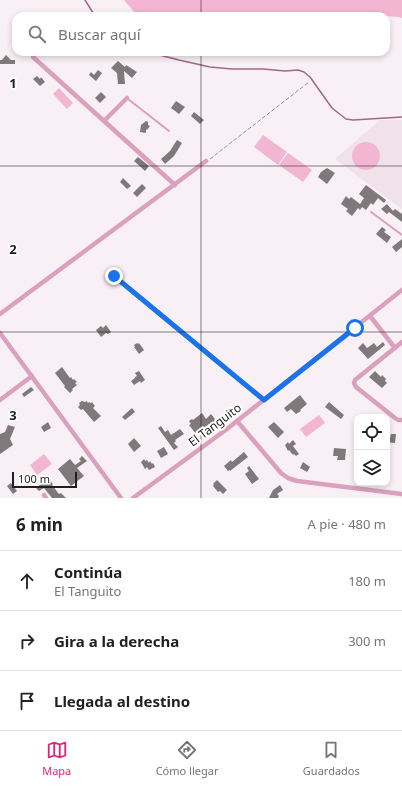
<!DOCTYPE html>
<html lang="es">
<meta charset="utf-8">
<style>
:root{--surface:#fff;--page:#f2f2f2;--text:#202124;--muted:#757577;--line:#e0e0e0;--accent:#db2777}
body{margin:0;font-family:"Noto Sans",sans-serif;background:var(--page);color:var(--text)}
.controls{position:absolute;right:12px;bottom:12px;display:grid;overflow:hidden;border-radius:8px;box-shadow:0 2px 6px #0003}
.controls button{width:36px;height:36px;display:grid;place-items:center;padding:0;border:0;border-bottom:1px solid var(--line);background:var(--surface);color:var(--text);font:20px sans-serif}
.scale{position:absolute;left:12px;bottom:10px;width:65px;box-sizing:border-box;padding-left:4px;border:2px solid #201e1f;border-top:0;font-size:11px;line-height:14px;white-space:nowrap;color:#201e1f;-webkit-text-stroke:3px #fff;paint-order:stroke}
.stop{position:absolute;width:12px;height:12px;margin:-9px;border:3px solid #1a73e8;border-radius:50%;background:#fff}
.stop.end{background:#1a73e8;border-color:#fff;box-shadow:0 1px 4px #0008}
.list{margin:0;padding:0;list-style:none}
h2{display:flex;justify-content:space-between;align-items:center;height:52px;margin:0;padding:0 16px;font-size:17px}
h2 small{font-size:13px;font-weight:400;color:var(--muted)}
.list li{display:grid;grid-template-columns:26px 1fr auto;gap:12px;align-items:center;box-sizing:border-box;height:60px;padding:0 16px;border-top:1px solid var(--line)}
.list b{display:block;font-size:15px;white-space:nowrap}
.list p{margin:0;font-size:13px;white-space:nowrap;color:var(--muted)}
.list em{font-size:13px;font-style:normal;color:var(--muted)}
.icon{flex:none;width:22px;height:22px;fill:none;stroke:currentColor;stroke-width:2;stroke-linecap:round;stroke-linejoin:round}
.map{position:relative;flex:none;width:402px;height:498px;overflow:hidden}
.search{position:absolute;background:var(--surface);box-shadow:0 2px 6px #0003;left:12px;right:12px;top:12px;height:44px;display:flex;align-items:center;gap:10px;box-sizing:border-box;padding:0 14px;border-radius:12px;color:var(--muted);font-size:15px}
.sheet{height:232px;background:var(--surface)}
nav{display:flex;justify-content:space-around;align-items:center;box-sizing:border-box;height:56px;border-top:1px solid var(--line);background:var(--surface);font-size:11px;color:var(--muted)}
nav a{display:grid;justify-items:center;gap:2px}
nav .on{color:var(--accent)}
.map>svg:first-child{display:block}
</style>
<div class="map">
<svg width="402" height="498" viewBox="0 0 402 498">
<rect width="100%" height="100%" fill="#f8f0f4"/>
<path fill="#f1e2e9" d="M 380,120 L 402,120 L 402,209 L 335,159 Z"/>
<g fill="#f2b6d3">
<path d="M 124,0 L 402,0 L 402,18 L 399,17 L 372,15 L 178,16 L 163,14 L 137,15 Z"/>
<path d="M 59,88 L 73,103 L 67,109 L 53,94 Z"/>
<path d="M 263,135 L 287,152 L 278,165 L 254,147 Z"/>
<circle cx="366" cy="156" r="14"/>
<path d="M 288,153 L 312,170 L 303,182 L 279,165 Z"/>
<path d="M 319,415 L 325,423 L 306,437 L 300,429 Z"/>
<path d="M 44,454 L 52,464 L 37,475 L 30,465 Z"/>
</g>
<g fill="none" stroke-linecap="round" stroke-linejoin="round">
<g stroke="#a26886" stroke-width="1.5">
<path d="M 85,0 L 95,16"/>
<path d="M 148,52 L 179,60 L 210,67 L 232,69 L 263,69 L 285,71 L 298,70 L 304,72 L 310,77 L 332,108 L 346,119 L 353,120 L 402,117"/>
</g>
</g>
<g fill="#7f797c">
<path d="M 6,55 L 11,60 L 15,60 L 15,64 L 0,64 L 0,60 L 2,60 Z"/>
<path d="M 118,61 L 125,67 L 126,65 L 137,72 L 132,78 L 124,71 L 125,84 L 118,84 L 117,73 L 111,68 Z"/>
<path d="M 98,70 L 102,73 L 96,81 L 89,75 L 91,72 L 94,75 Z"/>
<path d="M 37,76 L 40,79 L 41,77 L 45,82 L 40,86 L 33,79 Z"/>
<path d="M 101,92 L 106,97 L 100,103 L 95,98 Z"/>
<path d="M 176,101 L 185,107 L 179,114 L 171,108 Z"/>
<path d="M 194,112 L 204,120 L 200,124 L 191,116 Z"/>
<path d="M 146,121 L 148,122 L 148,125 L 150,126 L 147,130 L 146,129 L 146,133 L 140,132 L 141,125 Z"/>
<path d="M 177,140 L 182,143 L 174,156 L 165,164 L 161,159 L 170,151 Z"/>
<path d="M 138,157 L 149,166 L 145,171 L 134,161 Z"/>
<path d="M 327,168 L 335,173 L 327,184 L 318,177 L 321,172 Z"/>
<path d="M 123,178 L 131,186 L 127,189 L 120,182 Z"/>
<path d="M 142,184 L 146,188 L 137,197 L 133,193 Z"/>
<path d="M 366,185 L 386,200 L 384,203 L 378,198 L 373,205 L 371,203 L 366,210 L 362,207 L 360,210 L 358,208 L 352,216 L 346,211 L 348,209 L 341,204 L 346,196 L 349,199 L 351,197 L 360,204 L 364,198 L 359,194 Z"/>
<path d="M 387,204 L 393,211 L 395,209 L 402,214 L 402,222 L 389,212 L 387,214 L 381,209 Z"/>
<path d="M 382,227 L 386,230 L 384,232 L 391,237 L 387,243 L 376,234 Z"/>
<path d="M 402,239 L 402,247 L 396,252 L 392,247 Z"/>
<path d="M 106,325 L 111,332 L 108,334 L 106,333 L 101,337 L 96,330 L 101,326 L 103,328 Z"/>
<path d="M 383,342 L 385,345 L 368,359 L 358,348 L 363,343 L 367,348 L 374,343 L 377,347 Z"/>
<path d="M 137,343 L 138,344 L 139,343 L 144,350 L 139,354 L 134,347 L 135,347 L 134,345 Z"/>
<path d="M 62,367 L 70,378 L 71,377 L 73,380 L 74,379 L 77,382 L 75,383 L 77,385 L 72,389 L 73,390 L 70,393 L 64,387 L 65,386 L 55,373 Z"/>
<path d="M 139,371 L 145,380 L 141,383 L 140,381 L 134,385 L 131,381 L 135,378 L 135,377 L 137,376 L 135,373 Z"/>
<path d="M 375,371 L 381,377 L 382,375 L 386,379 L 385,381 L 387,383 L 382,388 L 369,377 Z"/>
<path d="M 31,387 L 34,390 L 24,397 L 22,394 Z"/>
<path d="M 300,395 L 307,404 L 300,410 L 301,411 L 296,414 L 291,409 L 287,412 L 284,408 Z"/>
<path d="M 82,401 L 85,402 L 87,401 L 88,403 L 89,402 L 91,403 L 92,402 L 95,406 L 93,408 L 101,416 L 94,422 L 83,409 L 81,410 L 78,407 L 80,405 L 79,403 Z"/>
<path d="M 329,402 L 344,415 L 341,419 L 325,407 Z"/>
<path d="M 132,408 L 135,412 L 125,420 L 122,417 Z"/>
<path d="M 202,413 L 206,419 L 211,414 L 215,419 L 214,420 L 215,422 L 212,424 L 211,423 L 196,434 L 189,425 L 191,424 L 189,421 L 192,419 L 193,420 Z"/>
<path d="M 48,422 L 51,428 L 44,432 L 41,427 Z"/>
<path d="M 274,422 L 284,432 L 278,438 L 268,427 Z"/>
<path d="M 8,425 L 15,427 L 10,439 L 13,445 L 0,454 L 0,434 L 5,432 Z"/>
<path d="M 161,426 L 165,432 L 168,430 L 171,435 L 180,429 L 184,434 L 175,440 L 176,441 L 174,443 L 178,447 L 174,450 L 158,428 Z"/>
<path d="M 391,434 L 396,434 L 395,443 L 387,442 L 387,438 L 390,438 Z"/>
<path d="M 134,438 L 141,446 L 134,452 L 128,444 Z"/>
<path d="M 293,440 L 296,444 L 293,446 L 299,454 L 296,456 L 294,454 L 293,455 L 289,450 L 288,451 L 285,445 L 288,442 L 289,444 Z"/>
<path d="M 164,447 L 168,454 L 161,458 L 157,451 Z"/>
<path d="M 334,448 L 346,449 L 345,460 L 337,460 L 338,456 L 333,456 Z"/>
<path d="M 244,452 L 248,457 L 230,471 L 230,470 L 228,471 L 224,466 L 231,460 L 232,462 Z"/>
<path d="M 82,456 L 87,461 L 77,468 L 84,476 L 71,486 L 58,469 L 70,459 L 75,465 L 81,461 L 79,459 Z"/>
<path d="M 144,459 L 145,461 L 147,460 L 149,463 L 150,461 L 152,464 L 153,463 L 155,467 L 149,470 L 147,467 L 145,469 L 141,462 Z"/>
<path d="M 303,462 L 310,467 L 307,472 L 300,468 Z"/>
<path d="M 249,466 L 259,479 L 252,484 L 245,474 L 249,471 L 247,468 Z"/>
<path d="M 48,478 L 53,484 L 52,485 L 59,494 L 61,493 L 66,498 L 52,498 L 44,488 L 39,491 L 36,488 Z"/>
<path d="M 217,480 L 227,490 L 223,494 L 220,491 L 218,492 L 213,486 L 214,485 L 213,484 Z"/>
<path d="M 11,483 L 17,491 L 13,494 L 7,486 Z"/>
<path d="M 280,485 L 283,490 L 277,494 L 279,496 L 278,498 L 269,498 L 273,490 Z"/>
</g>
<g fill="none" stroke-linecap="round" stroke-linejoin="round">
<g stroke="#948f91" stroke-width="1" stroke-dasharray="4 2" stroke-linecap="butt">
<path d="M 210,159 L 309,82"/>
<path d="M 114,276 L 260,397"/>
</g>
<g stroke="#dba0bd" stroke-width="2">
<path d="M 128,99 L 169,131"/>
<path d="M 371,212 L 402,235"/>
</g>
<g stroke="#dba0bd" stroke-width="4.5">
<path d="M 33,57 L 175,185"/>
<path d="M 104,121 L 127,98"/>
<path d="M 0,314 L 206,161"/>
<path d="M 370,316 L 395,348"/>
<path d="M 0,333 L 121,498"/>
<path d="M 402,342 L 355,380 L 354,383 L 356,387 L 395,418 L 398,420 L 402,420"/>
<path d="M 0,400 L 32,376"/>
<path d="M 237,421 L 281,473 L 288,478 L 297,481 L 402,494"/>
<path d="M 44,495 L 46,498"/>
<path d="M 133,498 L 227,429 L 402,290"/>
</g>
</g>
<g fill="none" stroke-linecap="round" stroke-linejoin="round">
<path stroke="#1a73e8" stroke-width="5" d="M 114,276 L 264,400 L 355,328"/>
</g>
<path fill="none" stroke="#201e1f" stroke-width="1" stroke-opacity="0.55" d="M 201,0 L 201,16M 201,52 L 201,498M 0,166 L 402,166M 0,332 L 402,332"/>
<g text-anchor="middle" stroke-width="4" stroke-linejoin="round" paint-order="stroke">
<g font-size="12" fill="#201e1f" stroke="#fff">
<text transform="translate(215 425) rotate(-37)" y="4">El Tanguito</text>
</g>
</g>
<g font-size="13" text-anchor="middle" font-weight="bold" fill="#201e1f" stroke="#fff" stroke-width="4" stroke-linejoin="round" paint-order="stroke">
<text x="13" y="88">1</text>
<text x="13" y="254">2</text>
<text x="13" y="420">3</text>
</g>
</svg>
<div class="controls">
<button><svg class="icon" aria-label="locate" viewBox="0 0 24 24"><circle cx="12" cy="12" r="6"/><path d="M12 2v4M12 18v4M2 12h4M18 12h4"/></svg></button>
<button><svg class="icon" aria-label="layers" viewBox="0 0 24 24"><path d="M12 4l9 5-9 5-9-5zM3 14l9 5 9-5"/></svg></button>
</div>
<div class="scale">100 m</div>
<div class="stop" style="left:355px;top:328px"></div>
<div class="stop end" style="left:114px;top:276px"></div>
<div class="search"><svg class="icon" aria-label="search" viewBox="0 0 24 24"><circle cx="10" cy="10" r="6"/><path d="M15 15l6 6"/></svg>Buscar aquí</div>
</div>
<section class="sheet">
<h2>6 min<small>A pie · 480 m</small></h2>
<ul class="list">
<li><svg class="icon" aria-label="ahead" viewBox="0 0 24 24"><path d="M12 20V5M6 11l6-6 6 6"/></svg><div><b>Continúa</b><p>El Tanguito</p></div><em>180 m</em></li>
<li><svg class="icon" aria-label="right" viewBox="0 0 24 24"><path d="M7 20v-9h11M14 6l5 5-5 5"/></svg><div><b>Gira a la derecha</b></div><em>300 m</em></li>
<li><svg class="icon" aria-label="arrive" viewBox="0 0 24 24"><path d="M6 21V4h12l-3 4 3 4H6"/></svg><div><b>Llegada al destino</b></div></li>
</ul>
</section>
<nav>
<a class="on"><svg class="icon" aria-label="map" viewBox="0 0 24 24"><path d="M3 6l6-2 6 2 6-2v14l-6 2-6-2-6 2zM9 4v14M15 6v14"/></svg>Mapa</a>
<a><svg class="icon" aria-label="directions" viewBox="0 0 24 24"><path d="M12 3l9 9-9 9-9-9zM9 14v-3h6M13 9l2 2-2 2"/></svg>Cómo llegar</a>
<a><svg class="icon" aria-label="saved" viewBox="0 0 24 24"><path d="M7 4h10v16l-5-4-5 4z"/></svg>Guardados</a>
</nav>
